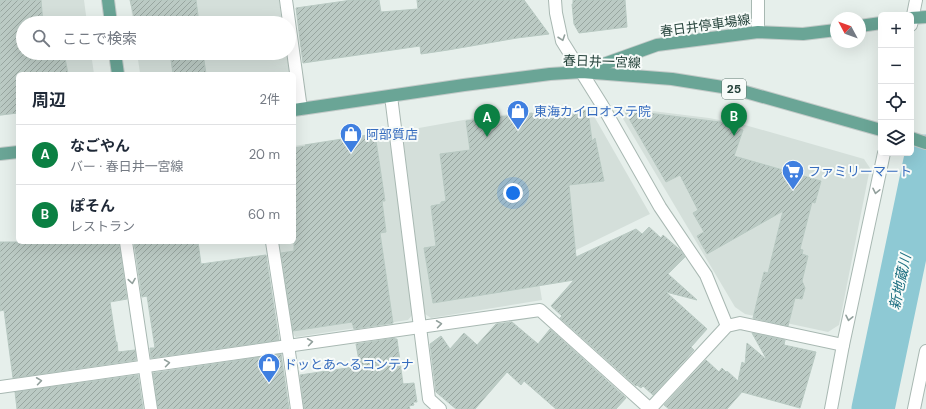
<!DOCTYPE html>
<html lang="ja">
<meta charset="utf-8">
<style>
:root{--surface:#fff;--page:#f2f2f3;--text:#1f2937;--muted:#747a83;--line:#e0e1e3;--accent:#0b8043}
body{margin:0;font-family:"DM Sans","Noto Sans JP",sans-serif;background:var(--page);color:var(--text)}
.controls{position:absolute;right:12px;top:12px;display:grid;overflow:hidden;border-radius:6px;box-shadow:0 4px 16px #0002}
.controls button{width:36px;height:36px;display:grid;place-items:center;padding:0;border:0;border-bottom:1px solid var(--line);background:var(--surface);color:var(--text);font:20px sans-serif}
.compass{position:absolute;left:830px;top:12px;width:36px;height:36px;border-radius:50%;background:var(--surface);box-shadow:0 4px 16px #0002;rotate:311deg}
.you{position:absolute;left:513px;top:193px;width:14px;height:14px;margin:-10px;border:3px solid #fff;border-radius:50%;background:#1a73e8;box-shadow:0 0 0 6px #1a73e833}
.badge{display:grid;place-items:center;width:26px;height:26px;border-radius:50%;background:var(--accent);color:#fff;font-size:13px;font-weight:700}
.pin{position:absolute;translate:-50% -33px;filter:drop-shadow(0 1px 2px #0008)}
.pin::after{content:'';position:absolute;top:21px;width:14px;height:12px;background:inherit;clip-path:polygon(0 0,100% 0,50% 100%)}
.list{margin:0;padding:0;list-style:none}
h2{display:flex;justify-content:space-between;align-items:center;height:52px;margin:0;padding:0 16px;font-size:17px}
h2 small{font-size:13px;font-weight:400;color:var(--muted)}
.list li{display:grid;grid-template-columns:26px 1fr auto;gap:12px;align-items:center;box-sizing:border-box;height:60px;padding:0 16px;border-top:1px solid var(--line)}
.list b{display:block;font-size:15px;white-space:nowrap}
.list p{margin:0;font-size:13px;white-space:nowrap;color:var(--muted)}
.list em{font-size:13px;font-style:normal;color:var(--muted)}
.icon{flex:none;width:22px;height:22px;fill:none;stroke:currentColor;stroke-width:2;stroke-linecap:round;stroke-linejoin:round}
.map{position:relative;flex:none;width:926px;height:409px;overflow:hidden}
.search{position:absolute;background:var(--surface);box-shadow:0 4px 16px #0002;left:16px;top:16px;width:280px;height:44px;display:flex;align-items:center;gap:10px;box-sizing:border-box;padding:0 14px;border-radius:22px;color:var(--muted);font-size:15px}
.panel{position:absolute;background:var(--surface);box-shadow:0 4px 16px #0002;left:16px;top:72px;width:280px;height:172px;border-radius:6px}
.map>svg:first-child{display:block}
</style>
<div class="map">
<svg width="926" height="409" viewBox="0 0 926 409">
<defs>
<pattern id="building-hatch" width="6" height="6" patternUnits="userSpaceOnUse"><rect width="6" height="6" fill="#bbcac4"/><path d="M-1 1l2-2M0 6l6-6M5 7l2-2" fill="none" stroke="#98a6a0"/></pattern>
</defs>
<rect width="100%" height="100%" fill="#e6efeb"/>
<g fill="#d4dfda">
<path d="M 0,0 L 84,0 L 87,23 L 23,23 L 23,53 L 91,53 L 94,74 L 18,74 L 18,113 L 0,116 Z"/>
<path d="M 130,0 L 279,0 L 282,23 L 133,23 Z"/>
<path d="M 137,53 L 287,53 L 289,72 L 273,74 L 142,74 L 140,73 Z"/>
<path d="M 628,108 L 709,118 L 745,125 L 864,159 L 870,168 L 839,325 L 828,332 L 745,314 L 735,307 L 622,117 Z"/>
<path d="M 591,111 L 650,214 L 537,269 L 542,300 L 431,318 L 425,314 L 402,131 L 486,116 L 528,113 Z"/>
<path d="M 389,131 L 413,314 L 408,320 L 296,337 L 293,334 L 278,242 L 294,242 L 294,146 Z"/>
</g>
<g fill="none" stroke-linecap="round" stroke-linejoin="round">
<path stroke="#8ec9d4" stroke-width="43" d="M 873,409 L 926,156"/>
</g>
<g fill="url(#building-hatch)" stroke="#b8c9c2">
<path d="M 0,0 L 41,0 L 43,23 L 23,23 L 23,53 L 64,53 L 68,74 L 18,74 L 18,113 L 0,115 Z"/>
<path d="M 130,0 L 196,0 L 199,23 L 145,23 L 144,19 L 135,21 Z"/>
<path d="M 352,0 L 379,0 L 381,12 L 418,9 L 417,0 L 524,0 L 549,34 L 517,38 L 448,50 L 421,54 L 420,46 L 303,63 L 296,8 Z"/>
<path d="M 573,0 L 625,0 L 627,27 L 579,33 L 574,24 L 572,4 L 573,4 Z"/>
<path d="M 170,53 L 203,53 L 206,74 L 173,74 Z"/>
<path d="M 588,110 L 592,141 L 595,138 L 604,181 L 569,185 L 576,257 L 636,229 L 642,234 L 649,227 L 661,238 L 663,235 L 680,250 L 685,257 L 668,274 L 697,300 L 666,292 L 707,329 L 691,347 L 694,350 L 653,395 L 643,386 L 641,388 L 637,385 L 636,386 L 560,318 L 562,316 L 551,306 L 574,280 L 433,303 L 424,248 L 436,246 L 431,206 L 441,204 L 441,202 L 446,201 L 440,154 L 470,150 L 466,121 L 532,113 L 533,115 L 554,113 L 554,115 Z"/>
<path d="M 624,110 L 720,122 L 743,130 L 734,156 L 821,181 L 815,203 L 812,202 L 800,249 L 803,250 L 802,254 L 808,256 L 802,281 L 805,288 L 802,299 L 795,298 L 788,326 L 753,318 L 764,272 L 768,273 L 783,211 L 707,254 L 697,236 L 704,232 L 693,213 L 698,210 L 680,175 L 666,182 Z"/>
<path d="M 375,134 L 385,201 L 382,201 L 386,232 L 380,233 L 393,323 L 354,329 L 352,322 L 293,331 L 281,253 L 294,251 L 294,148 L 306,146 L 305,145 Z"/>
<path d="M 0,242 L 119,242 L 127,299 L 110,302 L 116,342 L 117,342 L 118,352 L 135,350 L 136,360 L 13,378 L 4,310 L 0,311 Z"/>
<path d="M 134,242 L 198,242 L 201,264 L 266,255 L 279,340 L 151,358 L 150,348 L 155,348 L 147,296 L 142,297 Z"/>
<path d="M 512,322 L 538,344 L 550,329 L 626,398 L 616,409 L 556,409 L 524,381 L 521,385 L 507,372 L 475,409 L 456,409 L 436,392 L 430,344 L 441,336 L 450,349 L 464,333 L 477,345 L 496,324 Z"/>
<path d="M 752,333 L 785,340 L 784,345 L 816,352 L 800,408 L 742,392 L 727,409 L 669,409 L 664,405 L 706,360 L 719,372 L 722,368 L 726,372 L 727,371 L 738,381 L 742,362 L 745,364 L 747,343 L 767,360 Z"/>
<path d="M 395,338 L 395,339 L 397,339 L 403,384 L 414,383 L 417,402 L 413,402 L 414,405 L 409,406 L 410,409 L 304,409 L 300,375 L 360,366 L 356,344 Z"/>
<path d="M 281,354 L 289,409 L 158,409 L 153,373 Z"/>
<path d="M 138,375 L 143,409 L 17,409 L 15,392 Z"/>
</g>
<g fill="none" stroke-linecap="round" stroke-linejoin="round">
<g stroke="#a8b8b2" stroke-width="14">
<g id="minor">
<path d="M 286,0 L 301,109"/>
<path d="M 555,0 L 556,13 L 562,41 L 602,105 L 660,207 L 706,275 L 727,326"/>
<path d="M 758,0 L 758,32"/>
<path d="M 911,25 L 916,0"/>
<path d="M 391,96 L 429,399 L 440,409"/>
<path d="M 126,242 L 151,409"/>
<path d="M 272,242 L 288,345 L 297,409"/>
<path d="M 0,387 L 540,310 L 650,409"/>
<path d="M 650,409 L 727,326 L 740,323 L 843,345"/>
<path d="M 831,409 L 843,345 L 884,153"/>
<path d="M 914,409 L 926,351"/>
</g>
</g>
<g stroke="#c2cac8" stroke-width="14">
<g id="major">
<path d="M 108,0 L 111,23"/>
<path d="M 911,18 L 926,17"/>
<path d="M 860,26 L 881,23"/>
<path d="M 115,53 L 118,74"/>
<path d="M 587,70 L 657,45 L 758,32 L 803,34 L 836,30"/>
<path d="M 294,110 L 464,85 L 550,74 L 582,72 L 672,79 L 735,89 L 881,130"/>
<path d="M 911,138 L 926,143"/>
<path d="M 0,154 L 18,152"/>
</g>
</g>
<use href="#minor" stroke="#fff" stroke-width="12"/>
<use href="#major" stroke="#6aa596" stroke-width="12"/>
</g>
<defs><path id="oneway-chevron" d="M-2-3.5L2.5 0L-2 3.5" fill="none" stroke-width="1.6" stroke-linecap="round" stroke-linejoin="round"/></defs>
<g stroke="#92a09c">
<use href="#oneway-chevron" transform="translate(562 38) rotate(71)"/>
<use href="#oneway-chevron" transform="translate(876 191) rotate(102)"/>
<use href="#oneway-chevron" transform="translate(132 281) rotate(81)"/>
<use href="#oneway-chevron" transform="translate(849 318) rotate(102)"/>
<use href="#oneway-chevron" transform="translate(439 324) rotate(-8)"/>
<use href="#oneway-chevron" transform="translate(310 342) rotate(-8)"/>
<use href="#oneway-chevron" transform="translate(167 363) rotate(-8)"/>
<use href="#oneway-chevron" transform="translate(39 381) rotate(-8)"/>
</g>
<defs>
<g id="shop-pin" transform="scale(1.15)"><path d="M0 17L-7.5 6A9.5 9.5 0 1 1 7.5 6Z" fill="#3f7fe0" stroke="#f7fbf9"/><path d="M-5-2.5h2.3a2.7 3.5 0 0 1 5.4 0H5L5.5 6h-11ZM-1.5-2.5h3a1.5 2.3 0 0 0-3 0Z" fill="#fff"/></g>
<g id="supermarket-pin" transform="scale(1.15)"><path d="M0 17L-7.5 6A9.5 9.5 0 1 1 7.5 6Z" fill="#3f7fe0" stroke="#f7fbf9"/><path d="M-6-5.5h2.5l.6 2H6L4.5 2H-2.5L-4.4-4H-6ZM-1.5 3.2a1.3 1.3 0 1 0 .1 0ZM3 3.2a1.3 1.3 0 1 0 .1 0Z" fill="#fff"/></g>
</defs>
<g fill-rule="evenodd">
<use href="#shop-pin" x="518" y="111"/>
<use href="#shop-pin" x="351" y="134"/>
<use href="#supermarket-pin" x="793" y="171"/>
<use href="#shop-pin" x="269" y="364"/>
</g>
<g text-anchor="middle" stroke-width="4" stroke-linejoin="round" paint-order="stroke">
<rect fill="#f7fbf9" stroke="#637a73" stroke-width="1" x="722" y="79" width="24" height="20" rx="3"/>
<g font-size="12" font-weight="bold" fill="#24423a">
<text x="734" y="93">25</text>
</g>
<g font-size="13" fill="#24423a" stroke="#f7fbf9">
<text transform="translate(705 25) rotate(-8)" y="5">春日井停車場線</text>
<text transform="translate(602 61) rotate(2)" y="5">春日井一宮線</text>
</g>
<g font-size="13" fill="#366cbe" stroke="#f7fbf9" text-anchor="start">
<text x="534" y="116">東海カイロオステ院</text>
<text x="366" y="139">阿部質店</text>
<text x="808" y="176">ファミリーマート</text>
<text x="284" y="369">ドッとあ〜るコンテナ</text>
</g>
<g font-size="14" font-style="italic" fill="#1c6f80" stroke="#f7fbf9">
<text transform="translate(900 282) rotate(-78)" y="5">新地蔵川</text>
</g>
</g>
</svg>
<div class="controls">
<button>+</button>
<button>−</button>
<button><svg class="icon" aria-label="locate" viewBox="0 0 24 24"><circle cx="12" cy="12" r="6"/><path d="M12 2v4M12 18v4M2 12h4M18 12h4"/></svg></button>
<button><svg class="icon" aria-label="layers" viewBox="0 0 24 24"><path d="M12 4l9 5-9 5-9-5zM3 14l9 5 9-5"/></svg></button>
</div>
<svg class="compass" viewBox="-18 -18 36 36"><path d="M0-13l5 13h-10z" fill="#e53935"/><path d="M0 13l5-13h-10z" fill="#747a83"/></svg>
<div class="you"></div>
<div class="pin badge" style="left:487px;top:137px">A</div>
<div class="pin badge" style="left:734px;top:136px">B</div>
<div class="search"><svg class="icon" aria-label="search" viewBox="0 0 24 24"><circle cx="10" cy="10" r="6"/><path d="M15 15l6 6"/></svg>ここで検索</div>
<section class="panel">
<h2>周辺<small>2件</small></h2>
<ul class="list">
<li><span class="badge">A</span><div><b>なごやん</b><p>バー · 春日井一宮線</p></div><em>20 m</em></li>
<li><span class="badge">B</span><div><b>ぽそん</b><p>レストラン</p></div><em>60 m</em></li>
</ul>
</section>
</div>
